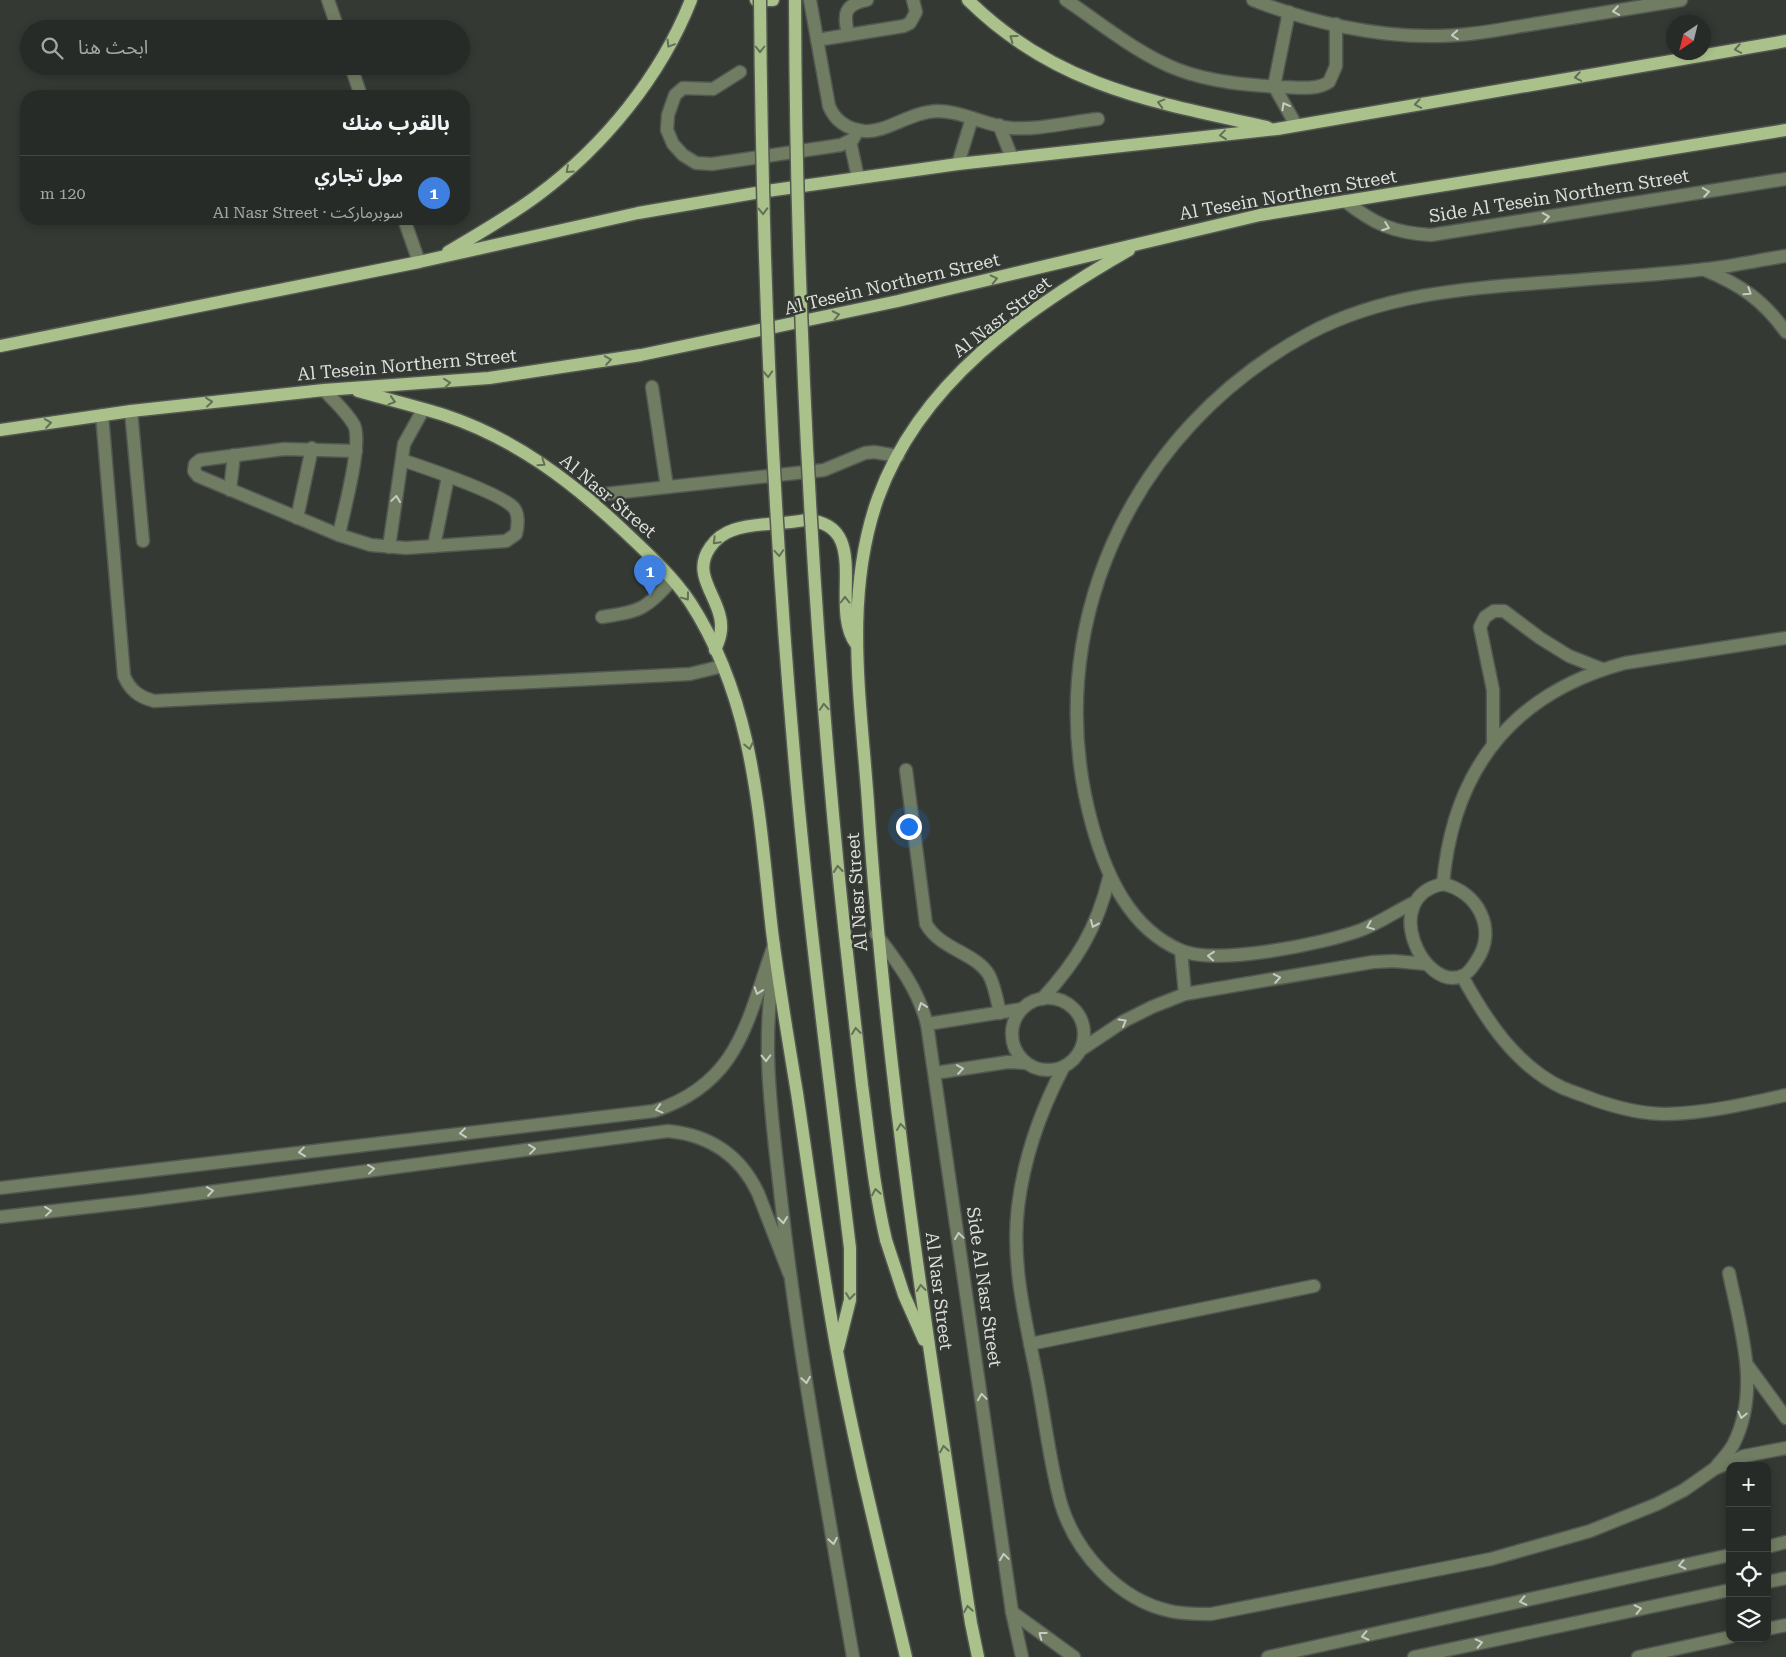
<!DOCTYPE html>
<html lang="ar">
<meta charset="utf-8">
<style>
:root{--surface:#272b27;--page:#2f332f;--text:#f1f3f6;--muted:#a4a7a7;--line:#434744;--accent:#8abfa5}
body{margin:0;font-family:"Roboto Serif","Noto Sans Arabic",serif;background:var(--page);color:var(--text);direction:rtl}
.controls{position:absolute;right:15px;bottom:15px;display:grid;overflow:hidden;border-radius:10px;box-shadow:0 2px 8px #0003}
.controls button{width:45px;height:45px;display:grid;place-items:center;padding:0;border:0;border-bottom:1px solid var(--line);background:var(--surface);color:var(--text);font:25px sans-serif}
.compass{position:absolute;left:1666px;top:15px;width:45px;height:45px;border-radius:50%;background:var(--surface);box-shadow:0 2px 8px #0003;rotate:215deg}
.you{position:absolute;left:908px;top:826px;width:18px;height:18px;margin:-12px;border:4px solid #fff;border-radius:50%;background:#1a73e8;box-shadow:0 0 0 8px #1a73e833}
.badge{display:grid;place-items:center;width:32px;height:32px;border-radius:50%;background:var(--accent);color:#fff;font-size:16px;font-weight:700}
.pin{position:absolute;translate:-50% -41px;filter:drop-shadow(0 1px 2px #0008)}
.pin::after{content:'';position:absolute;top:26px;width:18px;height:15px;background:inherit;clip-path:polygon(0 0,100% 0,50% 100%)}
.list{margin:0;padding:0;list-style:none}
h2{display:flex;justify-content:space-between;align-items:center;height:65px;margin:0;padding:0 20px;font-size:21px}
h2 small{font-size:16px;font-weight:400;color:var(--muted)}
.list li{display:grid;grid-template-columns:32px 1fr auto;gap:15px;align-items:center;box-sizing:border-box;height:70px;padding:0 20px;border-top:1px solid var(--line)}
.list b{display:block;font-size:19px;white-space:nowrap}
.list p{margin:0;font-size:16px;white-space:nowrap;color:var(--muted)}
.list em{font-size:16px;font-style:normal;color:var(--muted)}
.icon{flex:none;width:28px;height:28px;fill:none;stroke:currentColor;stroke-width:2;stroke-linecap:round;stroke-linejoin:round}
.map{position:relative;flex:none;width:1786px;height:1657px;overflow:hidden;direction:ltr}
.search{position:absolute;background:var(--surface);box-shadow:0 2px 8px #0003;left:20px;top:20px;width:450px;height:55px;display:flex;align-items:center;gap:12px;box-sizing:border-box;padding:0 18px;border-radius:28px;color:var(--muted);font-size:19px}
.panel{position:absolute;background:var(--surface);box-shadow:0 2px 8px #0003;left:20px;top:90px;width:450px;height:135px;border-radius:20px;direction:rtl}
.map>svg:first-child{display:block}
</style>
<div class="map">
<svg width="1786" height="1657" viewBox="0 0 1786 1657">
<rect width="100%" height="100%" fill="#343934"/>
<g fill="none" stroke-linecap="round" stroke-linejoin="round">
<g stroke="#525752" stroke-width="15">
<g id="minor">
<path d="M 328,0 L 338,29"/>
<path d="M 810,0 L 829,106 C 835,121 847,129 864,131 C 886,133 910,112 937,111 C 963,111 986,126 1011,128 C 1039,130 1070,122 1098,119"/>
<path d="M 867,0 C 843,5 844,14 848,35 L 904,26 L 910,23 L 916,12 L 913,0"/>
<path d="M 1066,0 C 1102,24 1139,55 1179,70 C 1211,82 1247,85 1281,87 C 1297,87 1315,91 1329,82 L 1336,66 L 1336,24"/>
<path d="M 1253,0 C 1309,22 1375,37 1436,36 C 1469,36 1502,29 1534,24 C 1583,16 1632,8 1681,0"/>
<path d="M 1289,12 L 1274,86 L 1296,125"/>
<path d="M 817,40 L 848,35"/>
<path d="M 351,66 L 361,96"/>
<path d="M 740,72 L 713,89 L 683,88 L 675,95 L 668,115 L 667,130 L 673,144 L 683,155 L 696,163 L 712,164 L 841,145 L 853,139 L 858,130"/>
<path d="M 999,125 L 1012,158"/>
<path d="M 850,141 L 858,178"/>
<path d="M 958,164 L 972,118"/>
<path d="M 1345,201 C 1374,224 1394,233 1431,235 L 1786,179"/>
<path d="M 404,219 L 419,262"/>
<path d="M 1705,270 C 1741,285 1763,300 1786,332"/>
<path d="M 652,387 L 667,487"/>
<path d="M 324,390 C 333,400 347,412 354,425 C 363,443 343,513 339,535"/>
<path d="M 131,411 L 143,541"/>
<path d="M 102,415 L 124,676 C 130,690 139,697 154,701 L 690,674 L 723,666"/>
<path d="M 356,451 L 284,449 L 200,460 L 195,464 L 194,471 L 198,476 L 339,535 L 371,545 L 406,548 L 506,541 L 516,534 C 518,526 519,514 514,508 C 501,493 423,467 402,460"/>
<path d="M 230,490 L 234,455"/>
<path d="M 586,496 L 824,470 L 865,453 L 874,452 L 898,456"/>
<path d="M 297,518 L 312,448"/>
<path d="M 434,546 L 448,477"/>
<path d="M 389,547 L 404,444 L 423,410"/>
<path d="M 602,617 C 641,611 645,610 672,580"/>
<path d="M 1493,745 L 1493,690 L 1480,627 L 1485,617 L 1494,611 L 1504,611 L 1540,638 L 1569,656 L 1602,669"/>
<path d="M 906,770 L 926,924 C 941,950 975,952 989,975 C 995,986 997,1001 1000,1013"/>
<path d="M 1443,884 C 1453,769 1513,693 1625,663 L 1786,638"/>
<path d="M 1443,884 C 1477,891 1498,929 1477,960 C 1474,965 1468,974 1462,976 C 1423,992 1379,897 1443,884 Z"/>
<path d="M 1413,903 C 1395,912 1379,923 1361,930 C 1323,944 1215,966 1180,950 C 1130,928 1107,877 1093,828 C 1037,631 1130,430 1308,334 C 1388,291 1477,288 1566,281 C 1612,277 1660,275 1706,269 C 1733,266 1759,260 1786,256"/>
<path d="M 876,934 C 898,963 918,989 927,1024 L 1012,1612 L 1022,1657"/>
<path d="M 1181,951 L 1185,994"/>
<path d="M 775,962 C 760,1043 772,1118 781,1199 C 798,1352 827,1505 853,1657"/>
<path d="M 1462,976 C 1486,1020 1516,1066 1563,1088 C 1573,1092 1585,1096 1595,1100 C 1618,1108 1641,1114 1666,1114 C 1707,1113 1746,1104 1786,1095"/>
<circle cx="1048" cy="1034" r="36"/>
<path d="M 1042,999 C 1077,961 1097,928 1109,878"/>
<path d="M 927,1024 L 1022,1009"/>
<path d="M 1082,1049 L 1124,1021 L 1152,1007 L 1185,994 L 1373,962 L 1394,961 L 1427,964"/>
<path d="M 1063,1068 C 1040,1112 1024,1157 1018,1207 C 1011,1264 1026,1322 1037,1378 C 1045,1420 1050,1464 1061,1504 C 1076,1553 1119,1600 1170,1611 C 1183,1614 1197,1614 1211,1614 L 1491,1559 L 1590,1531 L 1657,1504 L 1684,1490 L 1714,1469 L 1744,1456 L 1786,1448"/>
<path d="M 935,1073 L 1008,1062 L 1026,1063"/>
<path d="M 0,1188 L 654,1111 C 740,1083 747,1020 774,945"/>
<path d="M 0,1217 L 142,1201 L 668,1131 C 710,1135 740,1155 758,1193 L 789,1273"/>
<path d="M 1030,1344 L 1314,1286"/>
<path d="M 1748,1366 L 1786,1418"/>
<path d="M 1715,1468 C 1721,1460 1730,1452 1734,1443 C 1761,1389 1740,1327 1729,1273"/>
<path d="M 1767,1547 L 1786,1542"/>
<path d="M 1767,1582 L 1786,1578"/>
<path d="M 1012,1612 L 1074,1657"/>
<path d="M 1767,1629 L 1786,1625"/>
<path d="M 1268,1657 L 1730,1555"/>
<path d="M 1414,1657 L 1730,1590"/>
<path d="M 1638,1657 L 1730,1637"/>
</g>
</g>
<g stroke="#525752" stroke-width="15">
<g id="major">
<path d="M 756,0 L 773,0"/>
<path d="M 968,0 C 1055,86 1153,102 1267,127"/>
<path d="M 448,252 C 478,234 510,216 538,195 C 604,146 661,76 691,0"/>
<path d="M 0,346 L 419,262 L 638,213 L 767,191 L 958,164 L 1277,129 L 1786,41"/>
<path d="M 358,391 C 386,399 415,406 444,415 C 514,438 571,481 624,531 C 647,553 672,575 690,602 C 755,702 759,817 772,931 C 779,986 788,1039 797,1093 C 810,1179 821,1266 837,1351 C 856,1454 882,1555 906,1657"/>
<path d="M 0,430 L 131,411 L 324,390 L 489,378 L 641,355 L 898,301 L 1260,215 L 1786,130"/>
<path d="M 715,650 C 720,639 723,629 720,617 C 717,602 707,589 704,574 C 700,555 715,536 733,530 C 755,522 782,525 805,520 C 874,523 828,607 856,644"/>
<path d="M 886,1240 L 904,1295 L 924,1340"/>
<path d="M 838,1348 L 850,1300 L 850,1248"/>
<path d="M 978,1657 L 971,1623 C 929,1351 886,1078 868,803 C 861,702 843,596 878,498 C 920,382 1026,309 1129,250"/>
</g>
</g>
<use href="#minor" stroke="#717d62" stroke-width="12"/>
<use href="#major" stroke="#aac18b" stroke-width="12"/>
<g stroke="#525752" stroke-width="15" stroke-linecap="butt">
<g id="major-bridge">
<path d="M 760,0 C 762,252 772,503 794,754 C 808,919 830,1083 850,1248"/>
<path d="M 795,0 C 796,290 810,579 838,868 C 845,940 854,1013 862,1085 C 869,1137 874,1189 886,1240"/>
</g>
</g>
<use href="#major-bridge" stroke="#aac18b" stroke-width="12"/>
</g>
<defs><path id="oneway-chevron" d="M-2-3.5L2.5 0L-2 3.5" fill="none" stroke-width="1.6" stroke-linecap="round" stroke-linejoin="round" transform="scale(1.25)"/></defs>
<g stroke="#c7cbc4">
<use href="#oneway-chevron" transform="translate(1616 11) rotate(171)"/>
<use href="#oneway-chevron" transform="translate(1455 35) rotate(176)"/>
<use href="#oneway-chevron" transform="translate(1285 106) rotate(-119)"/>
<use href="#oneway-chevron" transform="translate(1706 192) rotate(-9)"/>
<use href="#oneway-chevron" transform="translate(1546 217) rotate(-9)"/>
<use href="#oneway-chevron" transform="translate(1386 227) rotate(20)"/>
<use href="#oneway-chevron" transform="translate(1748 292) rotate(33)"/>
<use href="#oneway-chevron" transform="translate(396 499) rotate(-82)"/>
<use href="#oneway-chevron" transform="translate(1094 924) rotate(114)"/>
<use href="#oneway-chevron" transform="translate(1370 926) rotate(158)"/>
<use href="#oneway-chevron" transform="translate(1211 956) rotate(-175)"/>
<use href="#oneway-chevron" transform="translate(1277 978) rotate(-10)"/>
<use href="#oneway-chevron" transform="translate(758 991) rotate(109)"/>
<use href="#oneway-chevron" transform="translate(922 1006) rotate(-110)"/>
<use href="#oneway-chevron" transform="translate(1123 1022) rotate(-30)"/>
<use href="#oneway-chevron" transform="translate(766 1058) rotate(89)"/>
<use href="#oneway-chevron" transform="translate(960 1069) rotate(-8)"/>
<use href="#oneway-chevron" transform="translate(659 1109) rotate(165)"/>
<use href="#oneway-chevron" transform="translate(463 1133) rotate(173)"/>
<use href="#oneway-chevron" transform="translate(532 1149) rotate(-7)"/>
<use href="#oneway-chevron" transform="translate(302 1152) rotate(173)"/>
<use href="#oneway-chevron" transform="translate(371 1169) rotate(-7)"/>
<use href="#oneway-chevron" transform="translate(210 1191) rotate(-8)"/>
<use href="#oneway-chevron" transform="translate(48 1211) rotate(-6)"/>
<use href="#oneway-chevron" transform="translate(783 1220) rotate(84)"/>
<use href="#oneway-chevron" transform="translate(959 1236) rotate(-98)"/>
<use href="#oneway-chevron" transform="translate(806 1380) rotate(81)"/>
<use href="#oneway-chevron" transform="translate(982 1397) rotate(-98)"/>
<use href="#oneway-chevron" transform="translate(1742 1415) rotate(103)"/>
<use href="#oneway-chevron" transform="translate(833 1541) rotate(80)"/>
<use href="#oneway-chevron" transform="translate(1004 1557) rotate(-98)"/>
<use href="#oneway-chevron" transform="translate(1682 1565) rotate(168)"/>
<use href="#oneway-chevron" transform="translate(1523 1601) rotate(168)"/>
<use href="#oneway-chevron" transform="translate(1638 1609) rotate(-12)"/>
<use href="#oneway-chevron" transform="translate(1042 1635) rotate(-143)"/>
<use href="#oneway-chevron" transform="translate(1365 1636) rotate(168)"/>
<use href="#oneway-chevron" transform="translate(1479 1643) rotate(-12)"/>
</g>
<g stroke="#636f57">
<use href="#oneway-chevron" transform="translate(1013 38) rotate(-144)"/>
<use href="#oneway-chevron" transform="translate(670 44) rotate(121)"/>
<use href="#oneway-chevron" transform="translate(760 49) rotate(90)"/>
<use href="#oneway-chevron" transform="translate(1738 49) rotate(170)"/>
<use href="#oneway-chevron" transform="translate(1578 77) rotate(170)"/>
<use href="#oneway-chevron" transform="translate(1161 103) rotate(-165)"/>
<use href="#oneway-chevron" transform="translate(1418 104) rotate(170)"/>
<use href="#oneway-chevron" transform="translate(1223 135) rotate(173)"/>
<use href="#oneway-chevron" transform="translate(569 170) rotate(138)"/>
<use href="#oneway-chevron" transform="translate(763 211) rotate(89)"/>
<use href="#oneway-chevron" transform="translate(994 279) rotate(-13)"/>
<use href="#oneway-chevron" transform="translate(836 315) rotate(-12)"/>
<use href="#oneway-chevron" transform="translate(608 360) rotate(-9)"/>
<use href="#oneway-chevron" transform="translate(768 374) rotate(87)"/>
<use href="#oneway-chevron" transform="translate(447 383) rotate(-6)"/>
<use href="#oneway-chevron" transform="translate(392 401) rotate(16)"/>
<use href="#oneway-chevron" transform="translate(209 402) rotate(-6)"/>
<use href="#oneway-chevron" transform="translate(48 423) rotate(-9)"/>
<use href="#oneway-chevron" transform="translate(542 463) rotate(34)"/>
<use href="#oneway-chevron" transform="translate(716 541) rotate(135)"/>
<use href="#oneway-chevron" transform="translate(779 553) rotate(86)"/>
<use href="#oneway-chevron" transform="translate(686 597) rotate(53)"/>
<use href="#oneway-chevron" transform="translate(845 600) rotate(-90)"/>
<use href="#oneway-chevron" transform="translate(824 707) rotate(-94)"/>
<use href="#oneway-chevron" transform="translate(749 746) rotate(78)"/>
<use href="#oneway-chevron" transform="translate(838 869) rotate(-96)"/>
<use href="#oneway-chevron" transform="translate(856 1031) rotate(-97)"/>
<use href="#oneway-chevron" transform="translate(901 1127) rotate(-97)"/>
<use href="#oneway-chevron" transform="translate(876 1192) rotate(-100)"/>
<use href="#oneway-chevron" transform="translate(921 1288) rotate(-97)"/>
<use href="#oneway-chevron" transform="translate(850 1296) rotate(97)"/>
<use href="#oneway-chevron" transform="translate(944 1449) rotate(-99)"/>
<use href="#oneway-chevron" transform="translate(968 1609) rotate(-99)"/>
</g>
<g text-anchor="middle" stroke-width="4.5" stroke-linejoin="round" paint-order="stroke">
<g font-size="18" fill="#dcdfdc" stroke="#343934">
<text transform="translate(1288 195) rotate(-10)" y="6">Al Tesein Northern Street</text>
<text transform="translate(1559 196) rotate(-9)" y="6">Side Al Tesein Northern Street</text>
<text transform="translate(892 284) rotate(-13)" y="6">Al Tesein Northern Street</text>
<text transform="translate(1002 317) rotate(-38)" y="6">Al Nasr Street</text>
<text transform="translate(407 365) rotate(-5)" y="6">Al Tesein Northern Street</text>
<text transform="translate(608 496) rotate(40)" y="6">Al Nasr Street</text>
<text transform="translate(857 892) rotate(-94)" y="6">Al Nasr Street</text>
<text transform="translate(984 1287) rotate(82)" y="6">Side Al Nasr Street</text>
<text transform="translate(939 1291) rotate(83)" y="6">Al Nasr Street</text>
</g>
</g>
</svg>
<div class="controls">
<button>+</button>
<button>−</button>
<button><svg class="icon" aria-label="locate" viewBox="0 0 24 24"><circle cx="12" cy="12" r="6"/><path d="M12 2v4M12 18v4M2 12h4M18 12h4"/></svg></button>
<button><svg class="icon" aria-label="layers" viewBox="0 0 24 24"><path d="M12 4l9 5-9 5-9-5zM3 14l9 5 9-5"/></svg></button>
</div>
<svg class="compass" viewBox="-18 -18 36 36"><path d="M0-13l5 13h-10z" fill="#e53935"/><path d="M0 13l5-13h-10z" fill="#a4a7a7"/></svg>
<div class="you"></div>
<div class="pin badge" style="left:650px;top:596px;background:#3f7fe0">1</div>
<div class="search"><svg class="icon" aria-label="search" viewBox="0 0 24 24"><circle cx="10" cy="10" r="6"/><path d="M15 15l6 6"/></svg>ابحث هنا</div>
<section class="panel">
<h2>بالقرب منك<small></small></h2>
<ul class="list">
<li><span class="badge" style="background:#3f7fe0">1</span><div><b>مول تجاري</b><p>سوبرماركت · Al Nasr Street</p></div><em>120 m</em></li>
</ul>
</section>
</div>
